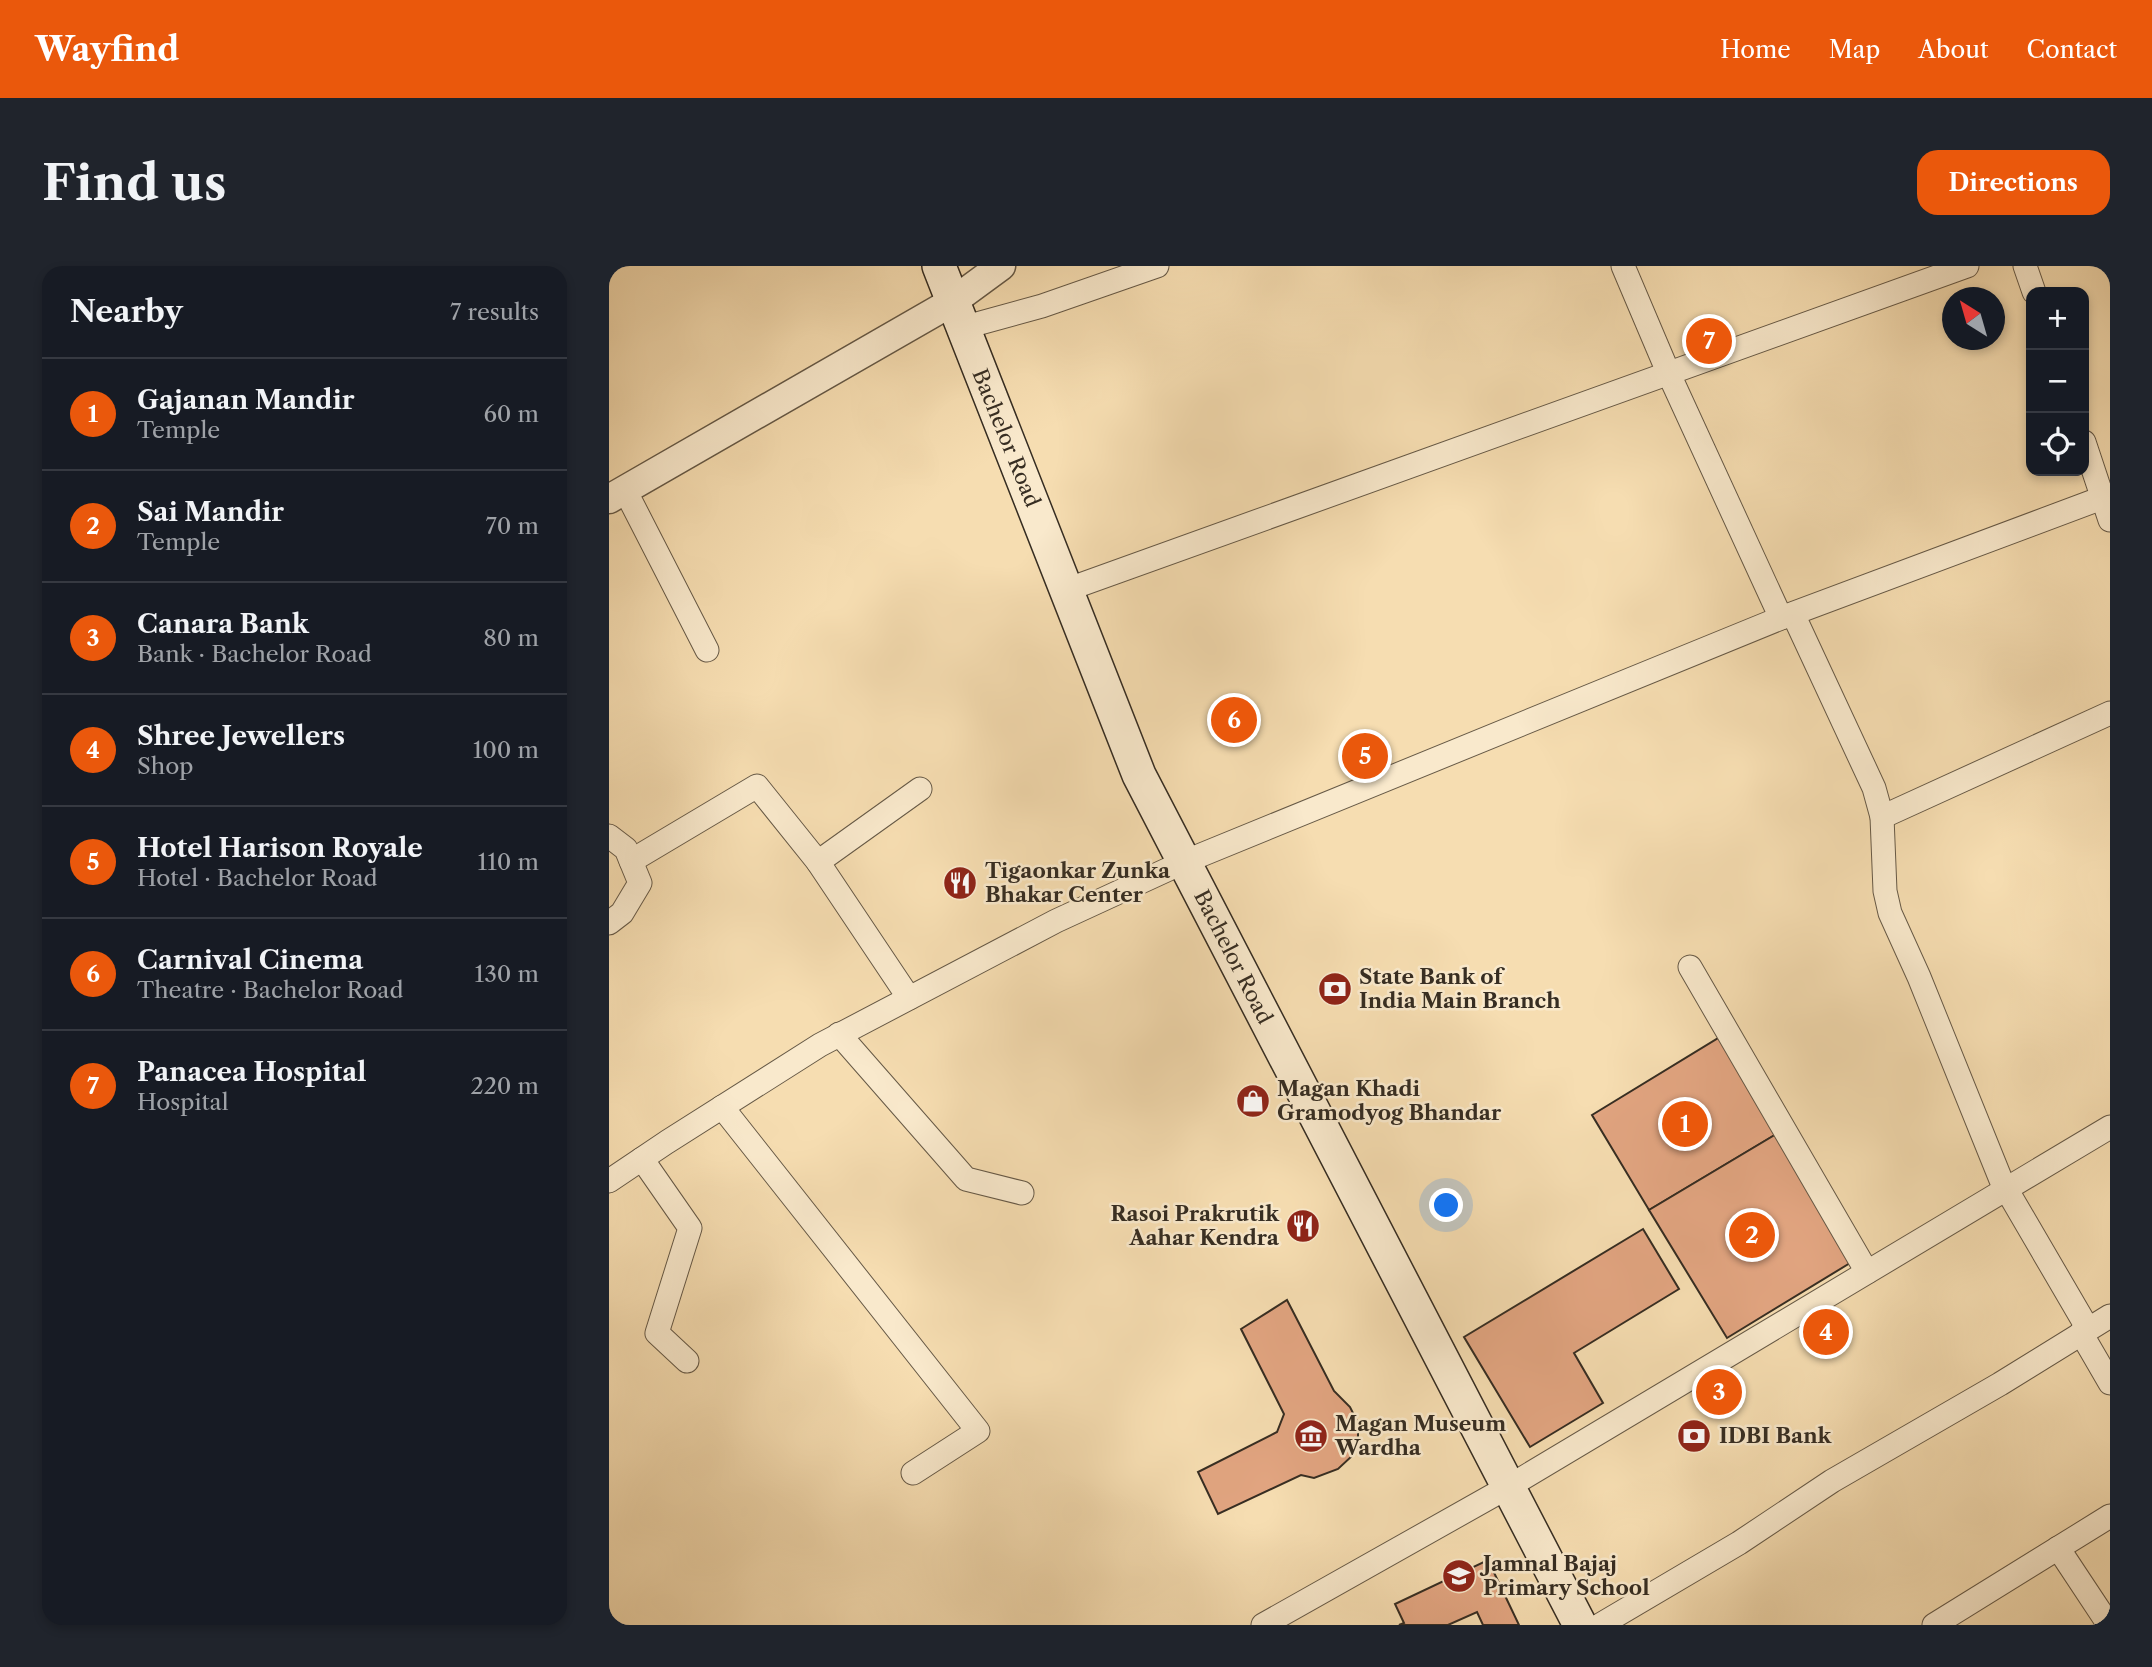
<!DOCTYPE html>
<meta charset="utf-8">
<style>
:root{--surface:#171b24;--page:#20242c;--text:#f1f3f6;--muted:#9ea1a6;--line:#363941;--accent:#ea580c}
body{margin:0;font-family:"Libre Caslon Text",serif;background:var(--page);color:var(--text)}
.controls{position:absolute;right:21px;top:21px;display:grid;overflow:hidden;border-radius:14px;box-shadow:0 4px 10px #0003}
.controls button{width:63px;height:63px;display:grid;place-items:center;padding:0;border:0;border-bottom:2px solid var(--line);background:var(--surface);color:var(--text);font:35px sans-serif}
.compass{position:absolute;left:1333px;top:21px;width:63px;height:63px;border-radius:50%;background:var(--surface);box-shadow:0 4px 10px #0003;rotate:323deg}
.you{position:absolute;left:838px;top:940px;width:24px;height:24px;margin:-18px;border:5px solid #fff;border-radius:50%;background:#1a73e8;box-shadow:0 0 0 10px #1a73e833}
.badge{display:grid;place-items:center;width:46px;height:46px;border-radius:50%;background:var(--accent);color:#fff;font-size:23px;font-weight:700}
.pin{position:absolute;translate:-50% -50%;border:4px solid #fff;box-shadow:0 2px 7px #0006}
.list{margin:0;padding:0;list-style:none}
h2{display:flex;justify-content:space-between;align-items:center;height:91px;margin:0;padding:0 28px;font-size:30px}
h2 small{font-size:23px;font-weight:400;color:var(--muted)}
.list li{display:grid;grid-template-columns:46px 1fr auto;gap:21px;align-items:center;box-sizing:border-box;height:112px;padding:0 28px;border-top:2px solid var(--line)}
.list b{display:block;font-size:26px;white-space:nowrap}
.list p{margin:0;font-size:23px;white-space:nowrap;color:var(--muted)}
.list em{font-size:23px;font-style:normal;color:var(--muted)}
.icon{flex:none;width:38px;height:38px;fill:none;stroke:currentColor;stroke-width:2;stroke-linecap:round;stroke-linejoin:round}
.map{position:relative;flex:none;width:1501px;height:1359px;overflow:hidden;border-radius:21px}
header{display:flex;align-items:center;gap:42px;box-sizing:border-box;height:98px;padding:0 35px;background:var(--accent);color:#fff}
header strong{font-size:33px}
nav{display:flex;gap:38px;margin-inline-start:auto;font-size:24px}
.intro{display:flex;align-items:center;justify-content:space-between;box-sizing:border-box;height:168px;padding:0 42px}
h1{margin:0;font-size:49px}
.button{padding:18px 32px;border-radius:21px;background:var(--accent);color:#fff;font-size:24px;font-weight:700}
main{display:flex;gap:42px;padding:0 42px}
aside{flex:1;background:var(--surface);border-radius:21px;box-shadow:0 4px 10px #0003}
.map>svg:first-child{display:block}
</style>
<header>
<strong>Wayfind</strong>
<nav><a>Home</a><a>Map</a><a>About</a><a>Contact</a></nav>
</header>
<div class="intro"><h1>Find us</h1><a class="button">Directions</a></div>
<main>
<aside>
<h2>Nearby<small>7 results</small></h2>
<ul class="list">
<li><span class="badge">1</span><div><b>Gajanan Mandir</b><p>Temple</p></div><em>60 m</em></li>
<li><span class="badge">2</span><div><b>Sai Mandir</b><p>Temple</p></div><em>70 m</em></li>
<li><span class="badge">3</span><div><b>Canara Bank</b><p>Bank · Bachelor Road</p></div><em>80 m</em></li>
<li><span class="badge">4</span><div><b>Shree Jewellers</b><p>Shop</p></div><em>100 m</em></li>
<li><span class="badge">5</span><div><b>Hotel Harison Royale</b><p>Hotel · Bachelor Road</p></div><em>110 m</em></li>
<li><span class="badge">6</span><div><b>Carnival Cinema</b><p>Theatre · Bachelor Road</p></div><em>130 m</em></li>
<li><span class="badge">7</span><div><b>Panacea Hospital</b><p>Hospital</p></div><em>220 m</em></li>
</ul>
</aside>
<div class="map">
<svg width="1501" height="1359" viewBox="0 0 1501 1359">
<rect width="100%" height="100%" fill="#f6ddb1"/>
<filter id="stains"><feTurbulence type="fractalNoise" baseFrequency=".00286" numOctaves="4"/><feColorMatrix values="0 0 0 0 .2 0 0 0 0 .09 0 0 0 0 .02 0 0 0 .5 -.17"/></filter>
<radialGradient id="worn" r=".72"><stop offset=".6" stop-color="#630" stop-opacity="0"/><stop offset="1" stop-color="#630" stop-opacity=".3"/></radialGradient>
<g fill="#e2a581" stroke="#362d22" stroke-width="2">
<path d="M 1111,771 L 1169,867 L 1040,944 L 983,849 Z"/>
<path d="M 1169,867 L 1246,994 L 1118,1072 L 1040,944 Z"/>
<path d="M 1034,963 L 1070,1023 L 965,1087 L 994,1137 L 921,1181 L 855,1071 Z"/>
<path d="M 678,1034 L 725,1125 L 741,1141 L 749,1157 L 749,1170 L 744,1189 L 729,1203 L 705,1212 L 692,1209 L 609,1248 L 589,1206 L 668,1166 L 675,1148 L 632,1063 Z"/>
<path d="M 879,1294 L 910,1359 L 874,1359 L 868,1346 L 839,1359 L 790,1359 L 795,1357 L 786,1338 Z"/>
</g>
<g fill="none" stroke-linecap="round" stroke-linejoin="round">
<g stroke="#665946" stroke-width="25">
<g id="minor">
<path d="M 1014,0 L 1059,106 L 1172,352 L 1501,229"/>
<path d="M 1416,0 L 1425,26"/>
<path d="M 353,62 L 433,40 L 548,0"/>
<path d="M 1475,176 L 1501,254"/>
<path d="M 16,224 L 98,384"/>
<path d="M 457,324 L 1358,0"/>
<path d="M 1184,348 L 1265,522 L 1273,551 L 1276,625 L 1281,647 L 1310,711 L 1392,914 L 1479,1063"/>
<path d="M 1273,551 L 1501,447"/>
<path d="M 0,570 L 17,583 L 31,617 L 13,647 L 0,657"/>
<path d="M 22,595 L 148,520 L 209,596 L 300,732"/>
<path d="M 209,596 L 311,523"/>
<path d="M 1081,701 L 1258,1006"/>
<path d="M 230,768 L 357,913 L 413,927"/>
<path d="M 113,841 L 369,1165 L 304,1207"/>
<path d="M 33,893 L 81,962 L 48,1067 L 78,1095"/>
<path d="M 0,915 L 58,876 L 211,779 L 447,655 L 575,596 L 1172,352"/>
<path d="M 1472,1067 L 1501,1117"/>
<path d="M 1449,1282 L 1500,1359"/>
<path d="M 654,1359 L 899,1221 L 1501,861"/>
<path d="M 991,1359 L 1130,1277 L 1223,1215 L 1391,1118 L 1501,1050"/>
<path d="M 1325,1359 L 1501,1250"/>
</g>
</g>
<g stroke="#665946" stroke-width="31">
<path id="tertiary" d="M 0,233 L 343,36 L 392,0"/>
</g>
<g stroke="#362d22" stroke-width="36">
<path id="secondary" d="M 330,0 L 530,509 L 971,1359"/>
</g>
<use href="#minor" stroke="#f9e9cc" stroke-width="23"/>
<use href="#tertiary" stroke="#f9e9cc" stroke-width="28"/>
<use href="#secondary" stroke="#f9e9cc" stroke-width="33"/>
</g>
<defs>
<g id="restaurant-disc" transform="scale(1.75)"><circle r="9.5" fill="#8f2418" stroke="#f9e9cc"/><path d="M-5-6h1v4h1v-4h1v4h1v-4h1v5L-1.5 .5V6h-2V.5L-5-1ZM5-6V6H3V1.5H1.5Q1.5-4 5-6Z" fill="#fff"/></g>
<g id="bank-disc" transform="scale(1.75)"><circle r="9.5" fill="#8f2418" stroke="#f9e9cc"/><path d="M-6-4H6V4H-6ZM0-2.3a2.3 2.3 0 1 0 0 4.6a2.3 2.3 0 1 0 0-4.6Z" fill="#fff"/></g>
<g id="shop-disc" transform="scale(1.75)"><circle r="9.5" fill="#8f2418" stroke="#f9e9cc"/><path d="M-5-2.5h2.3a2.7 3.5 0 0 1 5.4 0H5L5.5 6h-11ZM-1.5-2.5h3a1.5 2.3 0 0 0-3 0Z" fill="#fff"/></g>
<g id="museum-disc" transform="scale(1.75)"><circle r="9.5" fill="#8f2418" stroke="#f9e9cc"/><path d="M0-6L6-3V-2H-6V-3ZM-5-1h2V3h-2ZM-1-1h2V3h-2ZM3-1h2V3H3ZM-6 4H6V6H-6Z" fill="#fff"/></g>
<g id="school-disc" transform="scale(1.75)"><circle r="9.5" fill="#8f2418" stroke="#f9e9cc"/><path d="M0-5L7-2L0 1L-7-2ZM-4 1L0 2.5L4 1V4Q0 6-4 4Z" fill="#fff"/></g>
</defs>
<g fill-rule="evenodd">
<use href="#restaurant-disc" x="351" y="617"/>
<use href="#bank-disc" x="726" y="723"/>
<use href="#shop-disc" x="644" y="835"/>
<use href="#restaurant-disc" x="694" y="960"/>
<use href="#museum-disc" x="702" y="1170"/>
<use href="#bank-disc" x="1085" y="1170"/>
<use href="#school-disc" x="850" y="1310"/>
</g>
<g text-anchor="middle" stroke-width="5" stroke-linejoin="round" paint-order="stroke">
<g font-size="21" fill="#362d22" stroke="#f9e9cc">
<text transform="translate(397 172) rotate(68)" y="7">Bachelor Road</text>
<text transform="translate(624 691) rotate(63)" y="7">Bachelor Road</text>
</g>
<g font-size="21" font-weight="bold" fill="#362d22" stroke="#f9e9cc" text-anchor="start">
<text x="376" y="612">Tigaonkar Zunka<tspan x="376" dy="24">Bhakar Center</tspan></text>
<text x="750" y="718">State Bank of<tspan x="750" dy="24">India Main Branch</tspan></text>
<text x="668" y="830">Magan Khadi<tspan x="668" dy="24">Gramodyog Bhandar</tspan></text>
<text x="670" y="955" text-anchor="end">Rasoi Prakrutik<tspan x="670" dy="24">Aahar Kendra</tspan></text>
<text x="726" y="1165">Magan Museum<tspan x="726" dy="24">Wardha</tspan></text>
<text x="1110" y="1177">IDBI Bank</text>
<text x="874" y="1305">Jamnal Bajaj<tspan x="874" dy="24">Primary School</tspan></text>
</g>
</g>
<rect width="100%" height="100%" filter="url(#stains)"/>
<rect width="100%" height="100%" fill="url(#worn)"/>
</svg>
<div class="controls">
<button>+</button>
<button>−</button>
<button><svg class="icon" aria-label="locate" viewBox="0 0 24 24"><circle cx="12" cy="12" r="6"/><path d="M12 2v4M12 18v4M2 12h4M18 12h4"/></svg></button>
</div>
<svg class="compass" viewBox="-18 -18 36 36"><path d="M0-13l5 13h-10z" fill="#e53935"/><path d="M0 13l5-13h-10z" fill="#9ea1a6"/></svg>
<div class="you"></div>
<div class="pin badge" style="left:1076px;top:858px">1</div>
<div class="pin badge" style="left:1143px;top:969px">2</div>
<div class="pin badge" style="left:1110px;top:1126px">3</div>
<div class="pin badge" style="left:1217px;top:1066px">4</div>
<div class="pin badge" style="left:756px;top:490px">5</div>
<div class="pin badge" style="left:625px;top:454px">6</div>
<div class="pin badge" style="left:1100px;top:75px">7</div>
</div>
</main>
